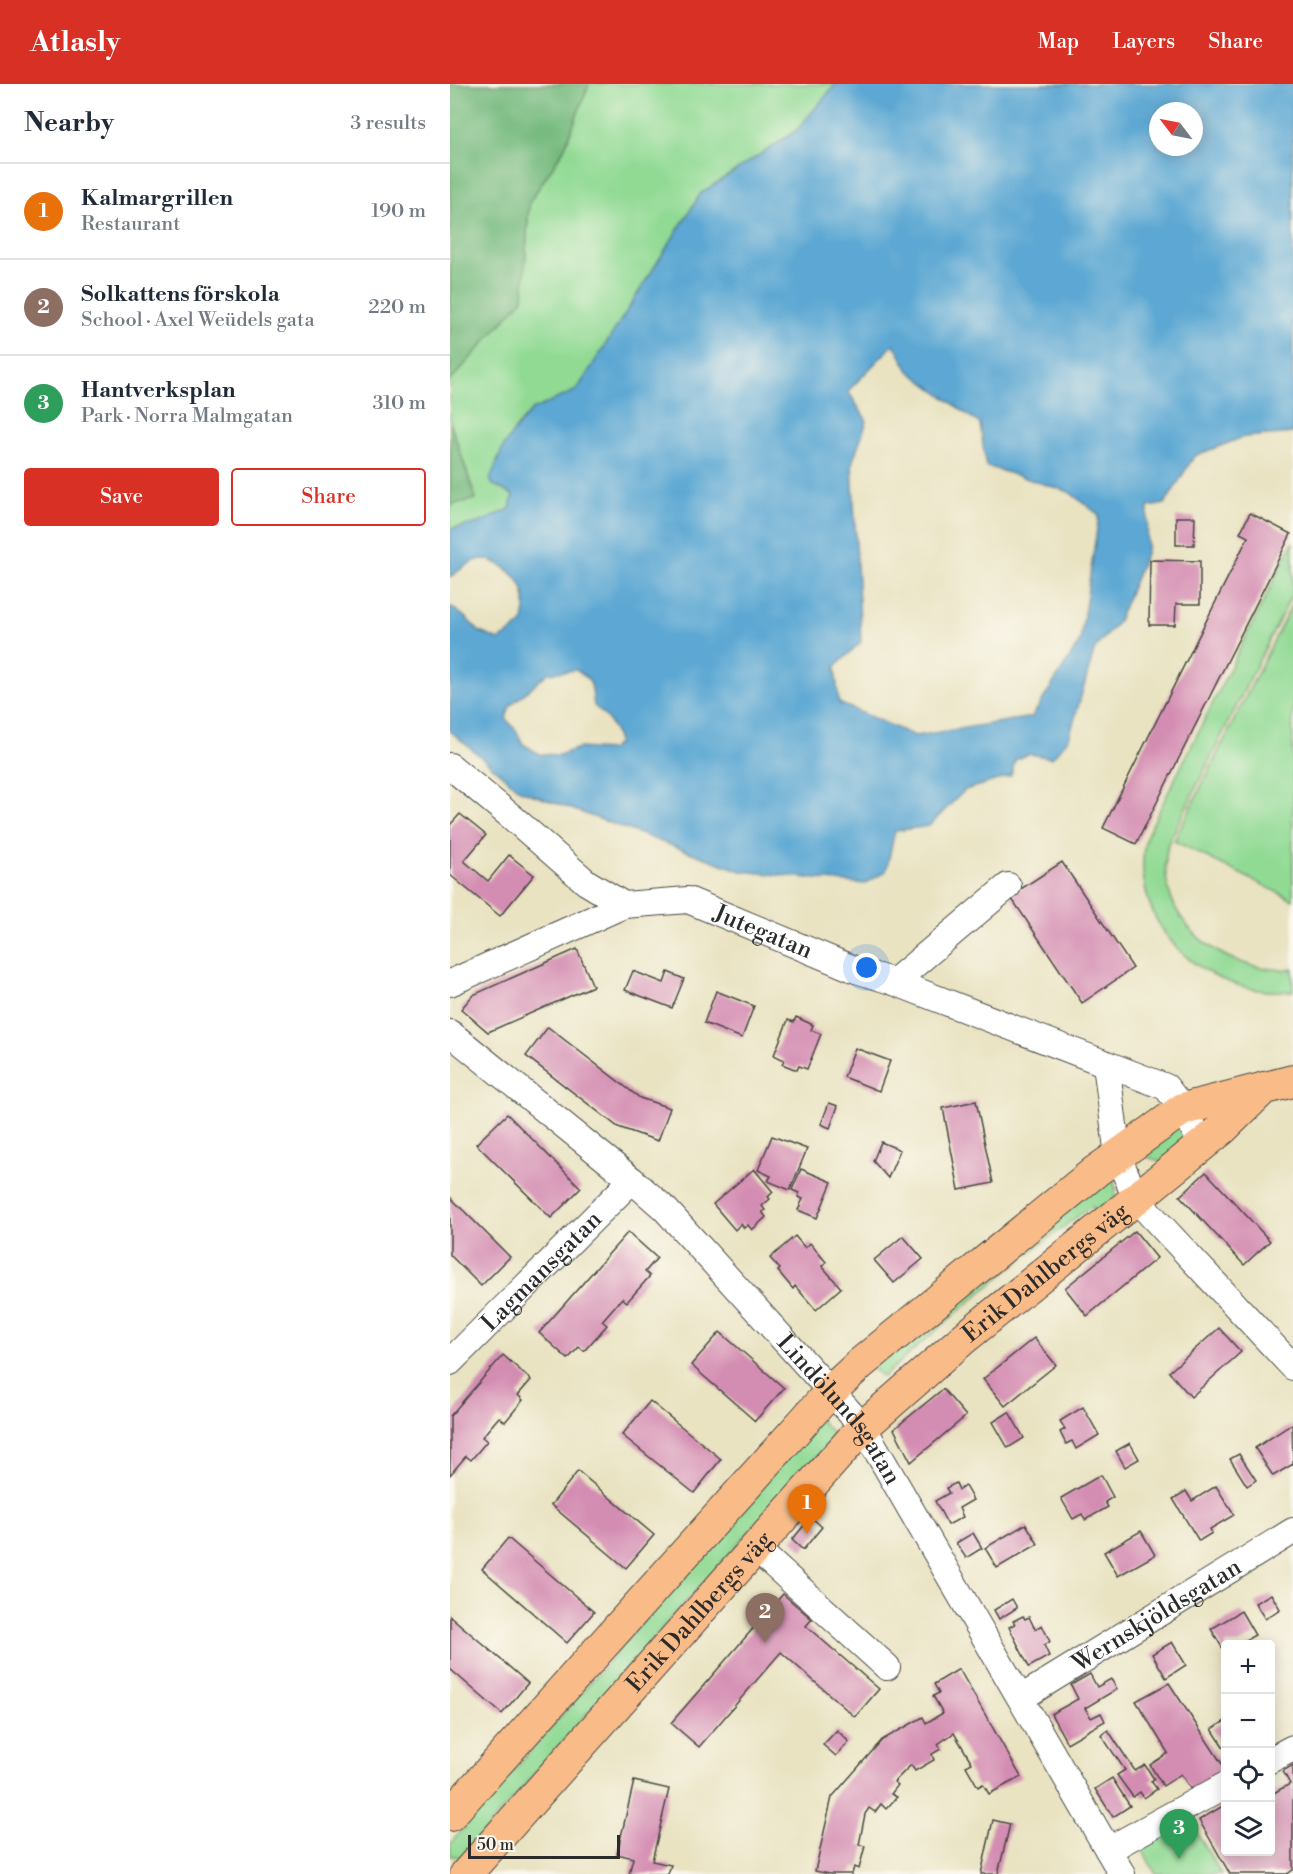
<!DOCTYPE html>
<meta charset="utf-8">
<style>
:root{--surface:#fff;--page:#f6f6f7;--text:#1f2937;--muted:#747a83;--line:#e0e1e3;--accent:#d93025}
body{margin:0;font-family:"Libre Bodoni",serif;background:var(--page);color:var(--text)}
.controls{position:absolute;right:18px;bottom:18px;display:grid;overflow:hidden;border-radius:6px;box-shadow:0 3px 15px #0003}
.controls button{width:54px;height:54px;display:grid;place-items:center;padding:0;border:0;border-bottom:2px solid var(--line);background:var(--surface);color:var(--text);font:30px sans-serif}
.compass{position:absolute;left:699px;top:18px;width:54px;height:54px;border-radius:50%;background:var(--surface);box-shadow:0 3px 15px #0003;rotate:302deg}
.scale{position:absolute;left:18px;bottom:15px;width:152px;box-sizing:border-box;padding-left:6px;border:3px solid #2b2b2b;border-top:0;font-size:16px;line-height:21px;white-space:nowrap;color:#2b2b2b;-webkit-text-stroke:4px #fbf7ec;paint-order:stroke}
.you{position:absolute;left:417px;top:884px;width:21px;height:21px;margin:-15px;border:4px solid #fff;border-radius:50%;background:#1a73e8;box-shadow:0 0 0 9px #1a73e833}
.badge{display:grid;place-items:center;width:39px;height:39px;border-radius:50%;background:var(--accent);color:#fff;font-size:20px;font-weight:700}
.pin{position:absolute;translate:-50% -50px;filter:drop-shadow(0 2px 3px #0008)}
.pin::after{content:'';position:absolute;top:32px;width:21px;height:18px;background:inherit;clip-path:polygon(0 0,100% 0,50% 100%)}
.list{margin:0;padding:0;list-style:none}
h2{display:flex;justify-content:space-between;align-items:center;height:78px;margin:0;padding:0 24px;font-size:26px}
h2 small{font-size:20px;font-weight:400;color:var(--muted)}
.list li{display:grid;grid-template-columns:39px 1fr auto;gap:18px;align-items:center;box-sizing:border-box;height:96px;padding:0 24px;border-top:2px solid var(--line)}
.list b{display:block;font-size:22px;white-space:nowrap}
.list p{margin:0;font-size:20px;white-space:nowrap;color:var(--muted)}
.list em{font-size:20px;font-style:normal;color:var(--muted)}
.actions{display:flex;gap:12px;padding:18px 24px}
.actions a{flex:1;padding:14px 0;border:2px solid var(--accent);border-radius:6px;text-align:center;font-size:21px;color:var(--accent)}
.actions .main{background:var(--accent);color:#fff}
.icon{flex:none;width:33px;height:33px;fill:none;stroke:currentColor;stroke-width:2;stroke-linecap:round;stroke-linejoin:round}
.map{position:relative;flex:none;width:843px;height:1790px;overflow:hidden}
header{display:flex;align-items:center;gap:36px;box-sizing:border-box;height:84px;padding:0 30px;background:var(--accent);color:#fff}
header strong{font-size:28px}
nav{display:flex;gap:33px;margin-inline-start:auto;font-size:21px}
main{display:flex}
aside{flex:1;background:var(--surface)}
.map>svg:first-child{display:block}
</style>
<header>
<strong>Atlasly</strong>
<nav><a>Map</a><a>Layers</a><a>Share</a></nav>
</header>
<main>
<aside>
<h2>Nearby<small>3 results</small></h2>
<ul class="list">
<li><span class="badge" style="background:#e8710a">1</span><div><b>Kalmargrillen</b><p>Restaurant</p></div><em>190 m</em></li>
<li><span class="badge" style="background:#8d6e63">2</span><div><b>Solkattens förskola</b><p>School · Axel Weüdels gata</p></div><em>220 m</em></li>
<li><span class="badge" style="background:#2e9e5b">3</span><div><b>Hantverksplan</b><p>Park · Norra Malmgatan</p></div><em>310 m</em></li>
</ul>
<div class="actions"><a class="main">Save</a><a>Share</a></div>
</aside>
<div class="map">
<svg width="843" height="1790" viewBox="0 0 843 1790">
<rect width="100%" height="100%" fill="#fbf7ec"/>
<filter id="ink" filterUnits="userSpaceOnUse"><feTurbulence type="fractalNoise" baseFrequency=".0167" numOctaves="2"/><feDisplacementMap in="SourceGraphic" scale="12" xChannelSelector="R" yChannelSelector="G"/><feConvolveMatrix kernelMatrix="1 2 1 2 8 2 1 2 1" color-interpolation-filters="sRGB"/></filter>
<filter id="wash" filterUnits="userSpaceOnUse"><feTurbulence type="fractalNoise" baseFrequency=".008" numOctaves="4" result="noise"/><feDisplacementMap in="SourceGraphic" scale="24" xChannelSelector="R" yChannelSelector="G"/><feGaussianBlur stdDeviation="1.35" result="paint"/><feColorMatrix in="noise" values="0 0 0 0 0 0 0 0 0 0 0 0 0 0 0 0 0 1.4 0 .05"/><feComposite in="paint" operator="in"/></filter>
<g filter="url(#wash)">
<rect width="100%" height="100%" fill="#e9e3c2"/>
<g fill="#91da94" stroke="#5e8260" stroke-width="1.5">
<path d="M 139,0 L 386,0 L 346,47 L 251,109 L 127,306 L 82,326 L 67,343 L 53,363 L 42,400 L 63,411 L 60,425 L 29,439 L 0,445 L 0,421 L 26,415 L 0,338 L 0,297 L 73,215 L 79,119 L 114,65 Z"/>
<path d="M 843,458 L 843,508 L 718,760 C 701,835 773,891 843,885 L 843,907 C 756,915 676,842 696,753 Z"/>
<path d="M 843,518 L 843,816 L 724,757 Z"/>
<path d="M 731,1033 L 737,1061 L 710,1078 L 682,1066 Z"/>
<path d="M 660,1082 L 666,1106 L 663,1124 L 647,1137 L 642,1122 C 568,1175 500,1234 433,1293 L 419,1282 Z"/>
<path d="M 369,1335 L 385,1352 L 188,1571 L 12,1773 L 0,1772 L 0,1760 Z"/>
<path d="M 736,1730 L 771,1790 L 706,1790 L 689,1760 Z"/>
</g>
<g fill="#74ba7e" stroke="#507254" stroke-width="1.5">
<path d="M 0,0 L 139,0 L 114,65 L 79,119 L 73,215 L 0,297 Z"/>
<path d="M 0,338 L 26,415 L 0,421 Z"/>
</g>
<path fill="#5ba7d3" stroke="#43697f" stroke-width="1.5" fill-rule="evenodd" d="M 386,0 L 843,0 L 843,349 L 794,353 L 744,372 L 715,420 L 698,423 L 697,467 L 667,539 L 645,564 L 619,654 L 602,674 L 579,670 L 565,676 L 561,692 L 515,706 L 479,742 L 445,747 L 436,787 L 415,800 L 291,787 L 70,706 L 0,647 L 0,522 L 15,533 L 30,548 L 49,556 L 72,540 C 80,512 73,491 46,479 C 41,476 34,474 28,476 C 18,478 8,488 0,493 L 0,445 L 29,439 L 60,425 L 63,411 L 42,400 L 40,395 L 53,363 L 67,343 L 82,326 L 127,306 L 251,109 L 346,47 ZM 708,27 L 744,27 L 744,63 L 708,63 ZM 444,260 L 459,287 L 530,340 L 536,382 L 619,408 L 649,431 L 630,557 L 582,633 L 465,652 L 389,619 L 385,583 L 411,558 L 402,379 L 417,337 L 398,307 ZM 126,586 C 145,598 141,602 144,622 C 158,633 164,642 168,659 L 160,666 L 129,664 L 109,671 L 89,670 L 73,660 L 66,646 L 56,635 L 60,622 L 98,589 Z"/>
<g id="blocks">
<g fill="#d48db2">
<path d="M 800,429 L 841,450 L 686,760 L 653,744 L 798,453 L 790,449 Z"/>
<path d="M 726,433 L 745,433 L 744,461 L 726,461 Z"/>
<path d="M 700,476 L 750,477 L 750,520 L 726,520 L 725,541 L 699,541 Z"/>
<path d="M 10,730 L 36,751 L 14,777 L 38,797 L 59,771 L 84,791 L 50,832 L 0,791 L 0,741 Z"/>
<path d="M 612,778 L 683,884 L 632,919 L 560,812 Z"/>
<path d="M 127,865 L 143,902 L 38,948 L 11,925 L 23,911 Z"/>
<path d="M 183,887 L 214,899 L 218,888 L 234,895 L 222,924 L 175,906 Z"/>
<path d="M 266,907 L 304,922 L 292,954 L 254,939 Z"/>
<path d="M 346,933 L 363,941 L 361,946 L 371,950 L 357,985 L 349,982 L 347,986 L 332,980 L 334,976 L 324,971 L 338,936 L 344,938 Z"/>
<path d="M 98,943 L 190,1014 L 220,1024 L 208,1057 L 168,1043 L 76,972 Z"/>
<path d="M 405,964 L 440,977 L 429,1007 L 394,993 Z"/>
<path d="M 526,1017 L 543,1099 L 509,1106 L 493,1024 Z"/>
<path d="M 379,1019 L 388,1022 L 380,1044 L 371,1040 Z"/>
<path d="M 57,1030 L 131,1104 L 101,1134 L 26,1060 Z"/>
<path d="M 322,1052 L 357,1065 L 340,1106 L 318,1097 L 321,1092 L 308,1086 Z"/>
<path d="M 431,1058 L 450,1066 L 438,1094 L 423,1077 Z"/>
<path d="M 304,1085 L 323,1108 L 318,1113 L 320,1115 L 312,1122 L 315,1126 L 312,1128 L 316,1133 L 302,1146 L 298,1141 L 294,1144 L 291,1140 L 285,1146 L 263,1120 Z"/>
<path d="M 351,1085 L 382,1098 L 367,1134 L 348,1126 L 353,1115 L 348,1113 L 349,1109 L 342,1106 Z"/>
<path d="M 756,1088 L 820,1157 L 794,1181 L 730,1112 Z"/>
<path d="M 0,1113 L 60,1173 L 31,1202 L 0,1171 Z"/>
<path d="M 685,1147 L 707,1174 L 637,1232 L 615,1204 Z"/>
<path d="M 178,1148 L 207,1174 L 195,1188 L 200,1192 L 177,1218 L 172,1214 L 152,1237 L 157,1241 L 134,1267 L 129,1263 L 118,1275 L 89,1249 Z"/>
<path d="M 345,1152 L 355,1164 L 360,1159 L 376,1178 L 372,1182 L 391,1204 L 366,1226 L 345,1202 L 343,1205 L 328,1187 L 330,1185 L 320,1174 Z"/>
<path d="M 453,1152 L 473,1175 L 444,1199 L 424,1176 Z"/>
<path d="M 769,1244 L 791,1268 L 741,1313 L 719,1288 Z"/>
<path d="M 270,1248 L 334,1304 L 305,1337 L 241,1281 Z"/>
<path d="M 584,1254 L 606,1281 L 555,1322 L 533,1295 Z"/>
<path d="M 53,1271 L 81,1296 L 68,1311 L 73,1316 L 55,1338 L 49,1333 L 32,1353 L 37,1357 L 21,1376 L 16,1372 L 0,1391 L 0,1332 Z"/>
<path d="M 493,1305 L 516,1332 L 461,1378 L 444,1345 Z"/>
<path d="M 200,1317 L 271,1375 L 244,1409 L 172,1351 Z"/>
<path d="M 633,1323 L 649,1351 L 626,1365 L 622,1357 L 616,1360 L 610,1348 L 615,1345 L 610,1337 Z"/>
<path d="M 559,1328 L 574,1354 L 558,1364 L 543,1338 Z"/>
<path d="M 842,1340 L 843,1380 L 823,1392 L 805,1364 Z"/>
<path d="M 680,1359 L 689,1375 L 675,1383 L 666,1367 Z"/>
<path d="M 789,1370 L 806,1396 L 797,1402 L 780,1375 Z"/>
<path d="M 128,1387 L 204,1451 L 176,1484 L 101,1421 Z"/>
<path d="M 651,1391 L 663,1413 L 655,1418 L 658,1423 L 635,1436 L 632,1430 L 623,1435 L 611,1414 Z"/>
<path d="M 506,1399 L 509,1406 L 515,1402 L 523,1416 L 509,1424 L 513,1433 L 498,1441 L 485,1417 L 499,1409 L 496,1404 Z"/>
<path d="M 766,1402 L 784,1431 L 760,1445 L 762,1449 L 749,1457 L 723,1415 L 736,1407 L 742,1417 Z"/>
<path d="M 361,1433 L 372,1443 L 353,1466 L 342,1456 Z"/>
<path d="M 576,1440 L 588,1460 L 547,1484 L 535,1464 Z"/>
<path d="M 691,1447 L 705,1471 L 668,1492 L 654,1468 Z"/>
<path d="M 523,1449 L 532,1464 L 516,1474 L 506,1459 Z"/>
<path d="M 58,1454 L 144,1528 L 117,1559 L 32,1485 Z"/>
<path d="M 333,1510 L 362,1535 L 356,1542 L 429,1605 L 405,1633 L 331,1568 L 249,1663 L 221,1639 Z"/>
<path d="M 821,1510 L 830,1525 L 815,1535 L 805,1519 Z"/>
<path d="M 562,1515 L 567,1524 L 549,1535 L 544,1526 Z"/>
<path d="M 791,1527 L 805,1551 L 789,1560 L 776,1560 L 776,1570 L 761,1545 Z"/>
<path d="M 0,1532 L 78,1599 L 52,1630 L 0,1585 Z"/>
<path d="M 573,1532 L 575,1535 L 579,1533 L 585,1545 L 592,1541 L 600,1558 L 594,1561 L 599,1572 L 579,1583 L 559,1543 L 565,1540 L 563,1537 Z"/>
<path d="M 722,1558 L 736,1581 L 716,1594 L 702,1570 Z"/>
<path d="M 509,1585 L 571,1693 L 539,1710 L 533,1700 L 528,1703 L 516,1682 L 522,1679 L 504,1649 L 488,1660 L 491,1665 L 482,1670 L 484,1676 L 465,1687 L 461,1681 L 444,1698 L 448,1701 L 441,1710 L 447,1713 L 436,1725 L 431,1720 L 425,1728 L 419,1724 L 415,1730 L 409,1761 L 415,1762 L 409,1785 L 404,1783 L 402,1790 L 379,1790 L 365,1787 L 382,1713 L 432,1656 L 473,1633 L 476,1639 L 493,1629 L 483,1612 L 489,1609 L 484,1600 Z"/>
<path d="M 640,1590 L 647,1603 L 661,1595 L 667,1605 L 635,1624 L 641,1634 L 651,1629 L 655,1637 L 617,1659 L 601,1630 L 628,1615 L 621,1601 Z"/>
<path d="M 719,1599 L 776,1686 L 776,1689 L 743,1709 L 731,1690 L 713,1702 L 700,1681 L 718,1669 L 686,1617 Z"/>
<path d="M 775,1637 L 776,1639 L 776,1667 L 762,1645 Z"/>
<path d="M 387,1646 L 399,1658 L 386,1672 L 373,1661 Z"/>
<path d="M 658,1646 L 685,1687 L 695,1681 L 704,1695 L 701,1697 L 707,1705 L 694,1714 L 690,1708 L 683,1713 L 667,1691 L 675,1686 L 651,1651 Z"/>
<path d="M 843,1681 L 843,1786 L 837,1790 L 780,1790 L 749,1736 L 776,1720 L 776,1768 L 820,1768 L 820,1711 L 840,1700 L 833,1687 Z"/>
<path d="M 662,1694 L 680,1722 L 663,1733 L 645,1705 Z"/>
<path d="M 184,1697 L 219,1705 L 202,1777 L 221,1781 L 218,1790 L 179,1790 L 183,1774 L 167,1770 Z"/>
<path d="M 543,1736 L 560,1740 L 548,1790 L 531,1790 Z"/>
</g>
</g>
</g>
<g filter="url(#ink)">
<use href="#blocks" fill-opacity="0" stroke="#484742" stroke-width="1.5"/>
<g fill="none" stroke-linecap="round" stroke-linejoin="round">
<g stroke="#484742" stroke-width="28">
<g id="minor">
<path id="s1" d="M 0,682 L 63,734 L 136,798 L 174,821 L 238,816 L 406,886 L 444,898 L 716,1003 L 733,1025 L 752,1060"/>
<path d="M 444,898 L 558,802"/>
<path d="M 0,899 L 174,821"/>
<path id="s2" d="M 0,949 L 182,1096 L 215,1125 L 413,1343 L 672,1790"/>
<path d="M 656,980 L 668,1072 L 686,1115 L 843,1283"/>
<path id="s3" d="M 0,1278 L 182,1096"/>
<path d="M 305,1464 L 437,1583"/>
<path id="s4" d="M 571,1614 L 843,1447"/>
<path d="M 820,1676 L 843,1664"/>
<path d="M 658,1766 L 776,1701"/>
</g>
</g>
<g stroke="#484742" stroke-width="34">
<g id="major">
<path d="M 0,1731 L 381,1307 L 410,1280 L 646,1087 L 733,1025 L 843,997"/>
<path id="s5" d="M 16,1790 L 413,1343 L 513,1255 L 772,1045 L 814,1004"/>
</g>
</g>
<use href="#minor" stroke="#fff" stroke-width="26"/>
<use href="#major" stroke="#f9bc89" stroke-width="32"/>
</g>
</g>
<g text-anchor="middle" stroke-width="5" stroke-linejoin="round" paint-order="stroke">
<g font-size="24" fill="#2b2b2b" stroke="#fbf7ec">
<text dy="8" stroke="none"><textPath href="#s1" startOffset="369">Jutegatan</textPath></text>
<text dy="8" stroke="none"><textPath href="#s3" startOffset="129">Lagmansgatan</textPath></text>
<text dy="8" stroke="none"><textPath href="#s5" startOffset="837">Erik Dahlbergs väg</textPath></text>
<text dy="8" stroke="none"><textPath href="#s2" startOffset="544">Lindölundsgatan</textPath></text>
<text dy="8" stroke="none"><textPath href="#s5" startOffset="351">Erik Dahlbergs väg</textPath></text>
<text dy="8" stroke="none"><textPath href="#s4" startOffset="159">Wernskjöldsgatan</textPath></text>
</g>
</g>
</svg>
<div class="controls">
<button>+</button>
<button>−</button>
<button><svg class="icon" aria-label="locate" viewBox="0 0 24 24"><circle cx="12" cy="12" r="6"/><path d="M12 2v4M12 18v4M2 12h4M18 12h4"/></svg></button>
<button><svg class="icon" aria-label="layers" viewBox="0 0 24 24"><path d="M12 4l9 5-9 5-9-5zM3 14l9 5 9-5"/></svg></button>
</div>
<svg class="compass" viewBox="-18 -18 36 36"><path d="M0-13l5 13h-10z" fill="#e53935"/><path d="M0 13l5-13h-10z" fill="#747a83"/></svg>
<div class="scale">50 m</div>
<div class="you"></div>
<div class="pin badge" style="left:357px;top:1450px;background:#e8710a">1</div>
<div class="pin badge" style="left:315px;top:1559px;background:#8d6e63">2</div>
<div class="pin badge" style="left:729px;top:1775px;background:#2e9e5b">3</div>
</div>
</main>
